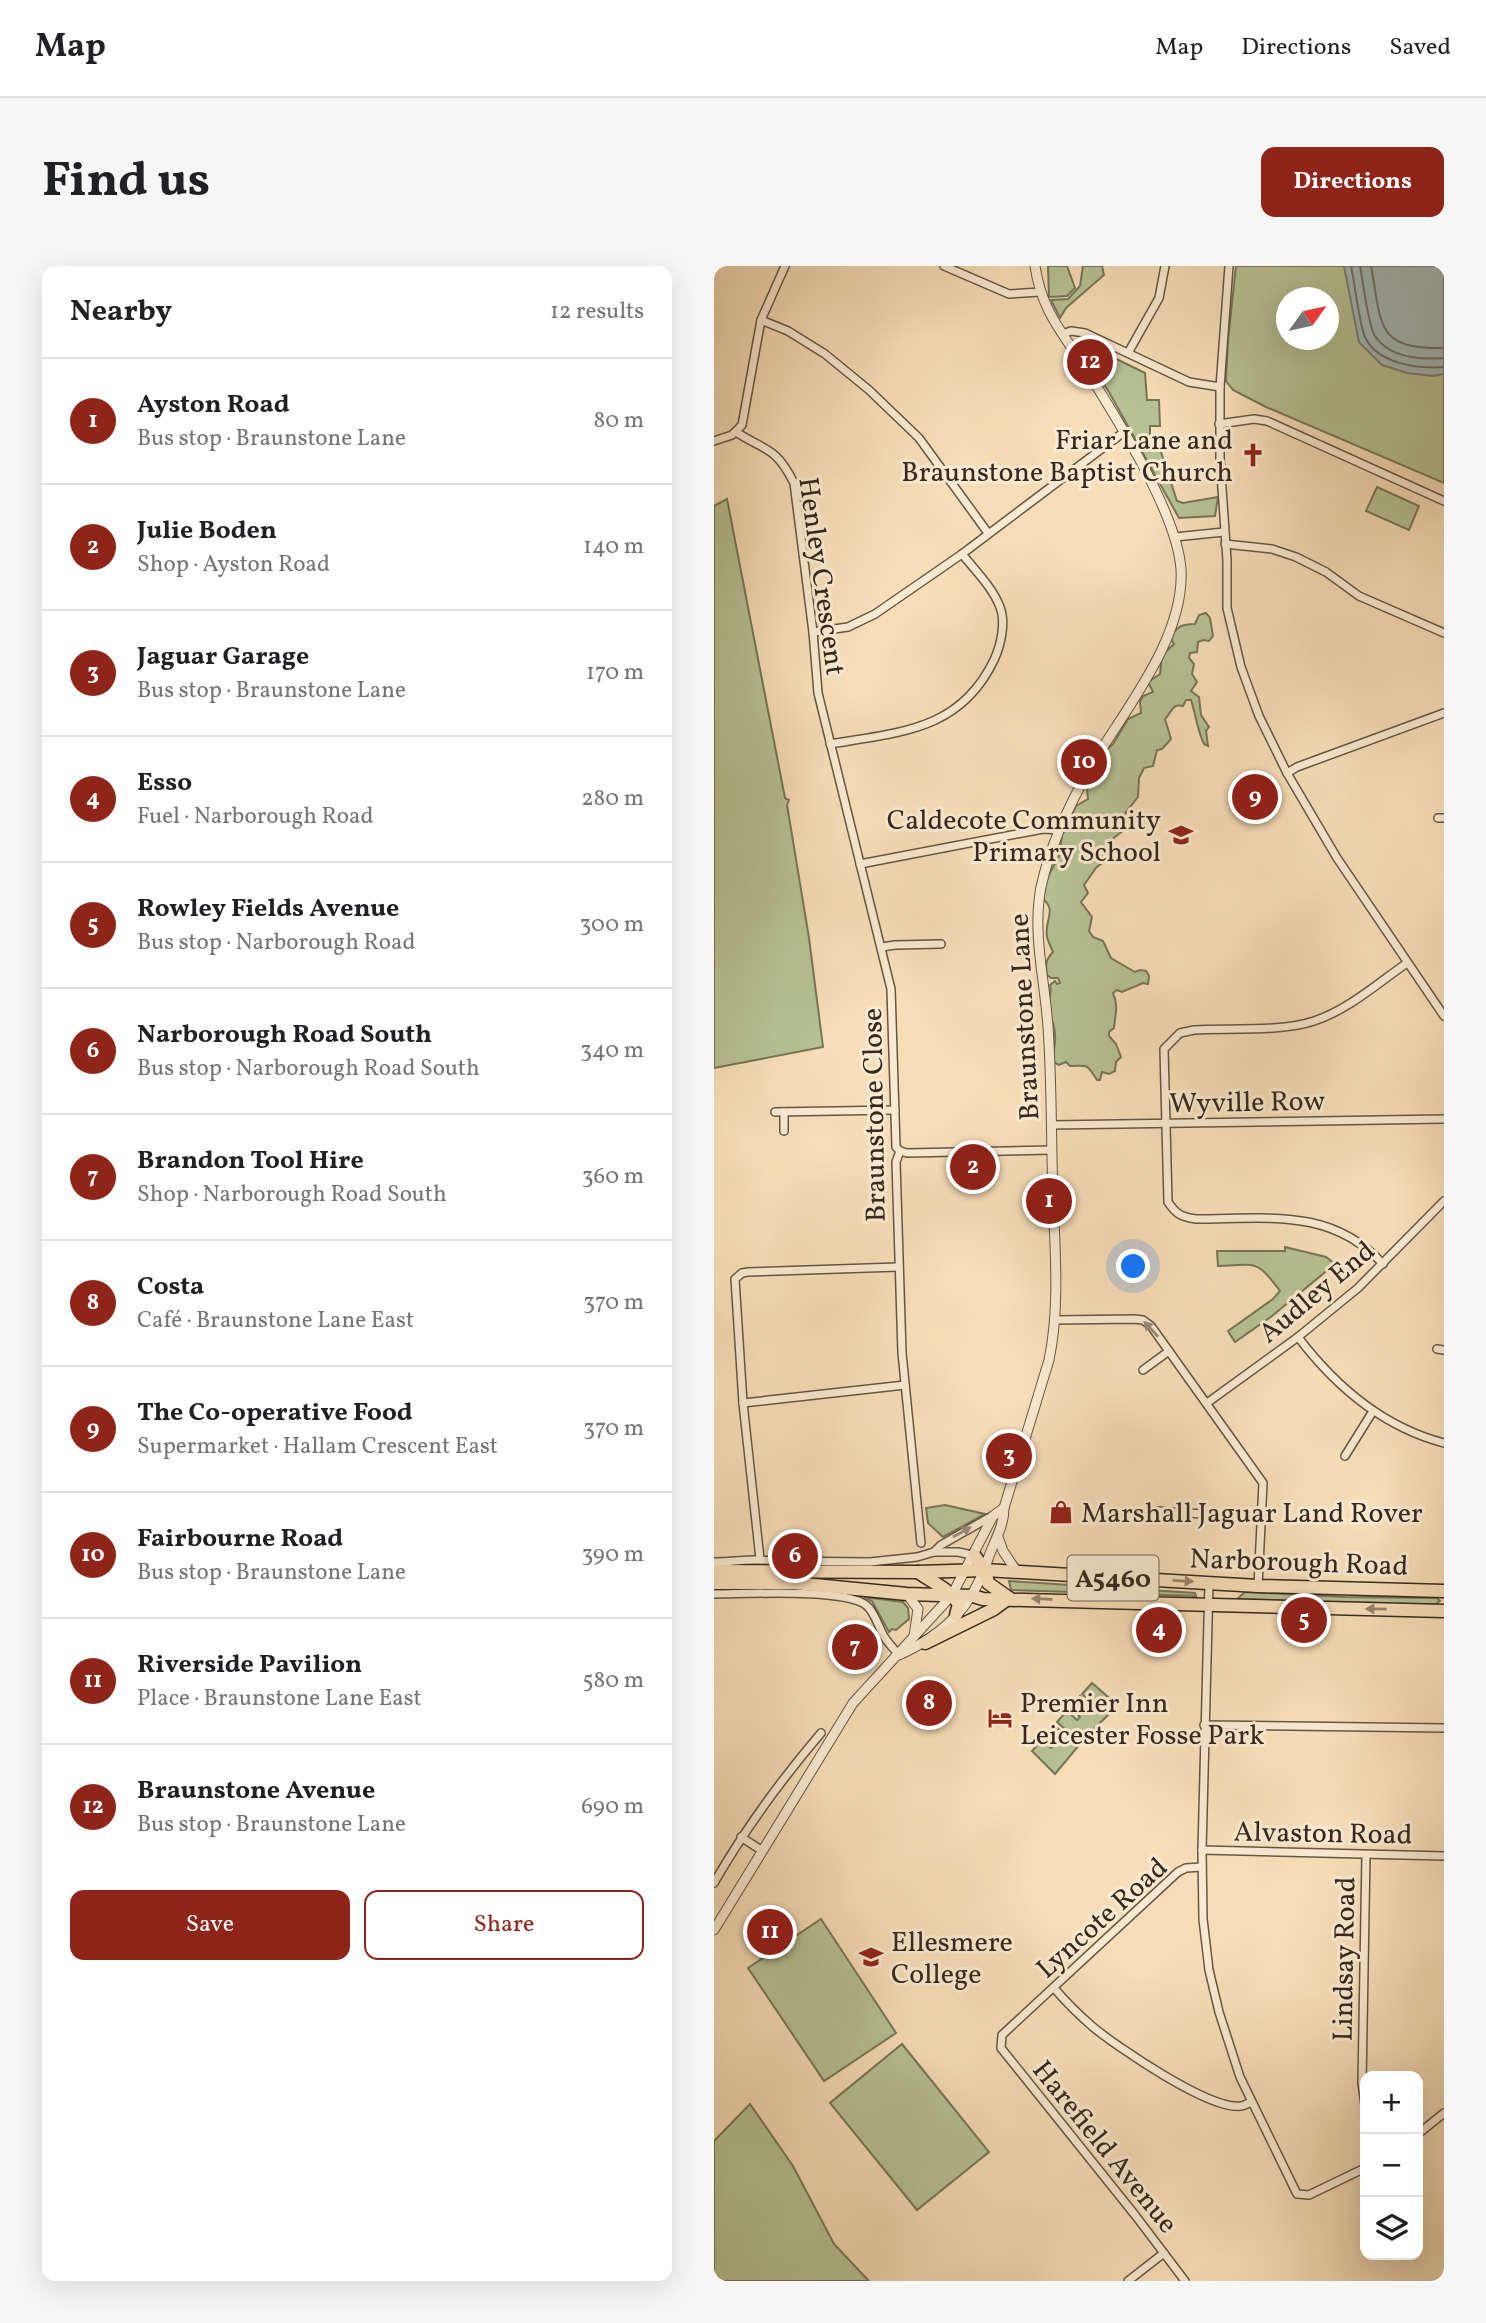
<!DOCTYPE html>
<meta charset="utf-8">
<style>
:root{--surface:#fff;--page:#f6f6f6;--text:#202124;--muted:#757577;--line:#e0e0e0;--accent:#8f2418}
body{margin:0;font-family:Vollkorn,serif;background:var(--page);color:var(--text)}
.controls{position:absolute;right:21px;bottom:21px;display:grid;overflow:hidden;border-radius:14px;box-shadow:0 7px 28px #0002}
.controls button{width:63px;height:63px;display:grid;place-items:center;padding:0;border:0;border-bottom:2px solid var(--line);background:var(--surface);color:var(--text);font:35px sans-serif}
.compass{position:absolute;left:562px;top:21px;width:63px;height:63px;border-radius:50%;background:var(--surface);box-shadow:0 7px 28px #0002;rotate:57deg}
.you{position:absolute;left:420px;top:1001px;width:24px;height:24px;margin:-18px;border:5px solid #fff;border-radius:50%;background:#1a73e8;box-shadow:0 0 0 10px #1a73e833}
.badge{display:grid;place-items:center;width:46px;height:46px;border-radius:50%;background:var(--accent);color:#fff;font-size:23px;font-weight:700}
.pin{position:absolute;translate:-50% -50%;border:4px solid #fff;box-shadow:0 2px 7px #0006}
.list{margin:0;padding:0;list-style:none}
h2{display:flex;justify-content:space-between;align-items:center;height:91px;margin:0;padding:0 28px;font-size:30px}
h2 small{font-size:23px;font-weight:400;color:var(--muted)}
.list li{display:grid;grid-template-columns:46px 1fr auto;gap:21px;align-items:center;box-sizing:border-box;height:126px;padding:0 28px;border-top:2px solid var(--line)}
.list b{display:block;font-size:26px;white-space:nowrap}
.list p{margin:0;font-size:23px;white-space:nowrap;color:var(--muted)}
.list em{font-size:23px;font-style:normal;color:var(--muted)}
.actions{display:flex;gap:14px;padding:21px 28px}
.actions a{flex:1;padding:16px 0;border:2px solid var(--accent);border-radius:14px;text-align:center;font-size:24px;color:var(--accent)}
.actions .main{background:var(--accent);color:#fff}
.icon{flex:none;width:38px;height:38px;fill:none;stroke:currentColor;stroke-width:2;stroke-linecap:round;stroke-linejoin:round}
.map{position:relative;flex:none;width:730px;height:2015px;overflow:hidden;border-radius:14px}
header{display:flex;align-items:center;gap:42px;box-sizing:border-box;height:98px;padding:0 35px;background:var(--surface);border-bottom:2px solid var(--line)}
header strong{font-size:33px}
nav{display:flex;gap:38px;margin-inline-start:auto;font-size:24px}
.intro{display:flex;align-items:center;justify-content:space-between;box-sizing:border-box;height:168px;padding:0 42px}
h1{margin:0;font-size:49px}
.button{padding:18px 32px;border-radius:14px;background:var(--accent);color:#fff;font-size:24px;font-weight:700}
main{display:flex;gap:42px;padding:0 42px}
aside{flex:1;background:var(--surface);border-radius:14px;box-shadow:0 7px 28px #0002}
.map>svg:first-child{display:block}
</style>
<header>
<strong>Map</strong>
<nav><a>Map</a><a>Directions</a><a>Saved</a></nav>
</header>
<div class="intro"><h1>Find us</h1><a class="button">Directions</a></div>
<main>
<aside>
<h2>Nearby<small>12 results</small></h2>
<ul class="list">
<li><span class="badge">1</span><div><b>Ayston Road</b><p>Bus stop · Braunstone Lane</p></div><em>80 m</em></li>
<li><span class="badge">2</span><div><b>Julie Boden</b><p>Shop · Ayston Road</p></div><em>140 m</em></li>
<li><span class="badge">3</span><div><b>Jaguar Garage</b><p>Bus stop · Braunstone Lane</p></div><em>170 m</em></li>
<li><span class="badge">4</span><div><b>Esso</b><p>Fuel · Narborough Road</p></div><em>280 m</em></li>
<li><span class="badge">5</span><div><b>Rowley Fields Avenue</b><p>Bus stop · Narborough Road</p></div><em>300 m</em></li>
<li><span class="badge">6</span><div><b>Narborough Road South</b><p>Bus stop · Narborough Road South</p></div><em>340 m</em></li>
<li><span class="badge">7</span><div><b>Brandon Tool Hire</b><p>Shop · Narborough Road South</p></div><em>360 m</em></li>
<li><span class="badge">8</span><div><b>Costa</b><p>Café · Braunstone Lane East</p></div><em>370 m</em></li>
<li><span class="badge">9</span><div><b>The Co-operative Food</b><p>Supermarket · Hallam Crescent East</p></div><em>370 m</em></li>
<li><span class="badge">10</span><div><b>Fairbourne Road</b><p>Bus stop · Braunstone Lane</p></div><em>390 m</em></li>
<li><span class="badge">11</span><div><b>Riverside Pavilion</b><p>Place · Braunstone Lane East</p></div><em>580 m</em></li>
<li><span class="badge">12</span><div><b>Braunstone Avenue</b><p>Bus stop · Braunstone Lane</p></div><em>690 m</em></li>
</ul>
<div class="actions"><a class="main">Save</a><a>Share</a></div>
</aside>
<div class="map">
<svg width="730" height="2015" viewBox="0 0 730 2015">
<rect width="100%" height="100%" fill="#f7deb8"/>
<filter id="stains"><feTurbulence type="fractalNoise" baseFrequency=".00286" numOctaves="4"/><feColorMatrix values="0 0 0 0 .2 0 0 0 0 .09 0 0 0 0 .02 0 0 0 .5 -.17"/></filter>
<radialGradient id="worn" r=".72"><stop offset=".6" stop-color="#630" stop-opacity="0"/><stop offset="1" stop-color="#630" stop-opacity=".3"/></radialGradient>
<g fill="#b6c294" stroke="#767558" stroke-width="2" fill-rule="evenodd">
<path d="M 334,0 L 353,0 L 361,22 L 353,30 L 335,31 Z"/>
<path d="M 369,0 L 388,0 L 390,9 L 352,42 L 346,52 L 337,34 L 354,33 L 366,20 Z"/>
<path d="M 522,0 L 730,0 L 730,217 L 552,141 L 519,124 L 512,115 L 514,74 ZM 572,32 L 614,32 L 614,74 L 572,74 Z"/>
<path d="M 375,82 L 390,87 L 431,107 L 433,134 L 445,134 L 446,160 L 436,160 L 436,175 L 444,177 L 463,235 L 469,237 L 504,231 L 501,250 L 465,252 L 395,126 L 371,90 Z"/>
<path d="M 663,221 L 705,240 L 695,264 L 652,245 Z"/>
<path d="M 13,233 L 71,532 L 75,534 L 73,539 L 95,672 L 109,781 L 0,802 L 0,240 Z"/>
<path d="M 492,347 L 496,352 L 499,370 L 495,375 L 489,374 L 484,376 L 483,386 L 476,387 L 475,392 L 480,398 L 478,408 L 483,416 L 477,425 L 485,431 L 487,449 L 495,461 L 492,465 L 494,480 L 490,478 C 483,464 482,449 477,434 L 472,434 L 469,440 C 458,437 458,446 451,453 L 457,473 L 448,483 L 443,484 L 439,500 L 430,502 L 425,512 L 424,531 L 412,546 L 408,558 L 411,563 L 396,575 L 397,579 L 388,592 L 388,597 L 382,602 L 370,619 L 374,627 L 367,636 L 378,651 L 375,665 L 379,671 L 389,675 L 397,692 L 421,706 L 426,704 L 432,705 L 435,710 L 434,718 L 429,717 L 408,726 L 403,724 L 399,727 C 405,741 401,748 400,762 L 395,766 L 395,770 L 402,778 L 407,791 L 402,796 L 401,805 L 395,808 L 388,806 L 386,814 L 383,814 C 372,797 375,800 356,800 L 352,796 L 345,799 L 337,795 C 341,785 343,769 339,757 C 338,754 335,750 334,747 C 332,737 339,730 336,719 L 341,715 L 343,718 L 346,717 L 344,712 L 337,712 L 333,709 C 331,699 332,693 339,686 C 337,681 333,674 333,670 C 330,653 344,645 328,632 L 329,620 L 346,588 L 348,569 L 362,540 L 374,533 L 373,522 L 378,512 L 379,502 L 392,484 L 399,478 L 414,453 L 427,447 L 426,435 L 429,430 L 439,426 L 434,416 L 446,408 L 448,389 L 460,378 L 457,373 C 461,360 469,358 481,358 L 485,349 Z"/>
<path d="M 571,981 L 612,991 L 621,998 L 558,1050 L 521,1076 L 514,1065 L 559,1033 L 566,1025 C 542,992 542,999 504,1000 L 503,985 L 571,985 Z"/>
<path d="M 231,1239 L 271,1248 L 229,1271 L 214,1257 L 212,1242 Z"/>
<path d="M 295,1315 L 481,1327 L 482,1330 L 297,1324 Z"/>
<path d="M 531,1326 L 631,1331 L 723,1332 L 726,1335 L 722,1338 L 698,1339 L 523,1333 Z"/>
<path d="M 150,1331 L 189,1336 L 194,1342 L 195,1353 L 182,1364 L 178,1363 L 175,1366 L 158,1335 Z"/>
<path d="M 378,1417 L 401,1437 L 398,1441 L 400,1443 L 371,1472 L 341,1508 L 318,1485 L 328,1474 L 337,1482 L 340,1479 L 331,1471 L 341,1460 L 350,1468 L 353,1465 L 343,1456 L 353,1445 L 363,1454 L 366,1451 L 356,1441 L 366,1430 L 376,1439 L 378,1437 L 368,1428 Z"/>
<path d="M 107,1653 L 182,1767 L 110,1815 L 34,1702 Z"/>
<path d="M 188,1778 L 275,1886 L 203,1944 L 116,1837 Z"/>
<path d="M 36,1838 L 79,1900 L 120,1978 L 155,2015 L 0,2015 L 0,1875 Z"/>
</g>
<path fill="#a3b9ba" stroke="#777f7b" stroke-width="2" d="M 630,0 L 727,0 L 730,8 L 730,108 L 719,110 L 693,107 L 668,99 L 645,76 Z"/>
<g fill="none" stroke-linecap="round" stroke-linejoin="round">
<g stroke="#6c706c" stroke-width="2">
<path d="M 637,0 C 641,18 645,57 651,71 C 663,98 705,103 730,101"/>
<path d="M 646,0 C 649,14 654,60 661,70 C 676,92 706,94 730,92"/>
<path d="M 657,0 C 668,57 660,84 730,82"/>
</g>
<path stroke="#777f7b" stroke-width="2.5" d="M 0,2015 L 1,2015"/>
<g stroke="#665644" stroke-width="10">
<g id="minor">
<path d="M 230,0 L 295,28 L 326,26"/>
<path d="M 515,0 L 506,121 L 506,193 L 513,294 L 513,342 L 527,401 L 545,450 L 573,507 L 623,592 L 730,750"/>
<path d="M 47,54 L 74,65 L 111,88 L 155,124 L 205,172 L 274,267"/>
<path d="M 349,68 L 357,65 L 371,67 L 475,116 L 506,121"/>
<path d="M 414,87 L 445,32 L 451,0"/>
<path d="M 505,158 L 540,153 L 553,155 L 730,235"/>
<path d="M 22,166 C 53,186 61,180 80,217 L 99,366 L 104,427 L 177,723 L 182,881 L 186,885 L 182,896 L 188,1087 L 207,1277"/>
<path d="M 0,175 L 18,169 L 28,159 L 47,54 L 71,0"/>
<path d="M 461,271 L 510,266"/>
<path d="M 511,278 L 558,283 L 582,291 L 612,306 L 645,330 L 730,367"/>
<path d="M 99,366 L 134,361 L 161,348 L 248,288 L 410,166"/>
<path d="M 116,478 C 186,466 246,465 280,394 C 287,379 292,356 286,341 C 279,322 261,304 248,288"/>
<path d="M 573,507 L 583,501 L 730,447"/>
<path d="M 724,552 L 730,552"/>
<path d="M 146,598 L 329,563 L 346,564"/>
<path d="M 168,681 L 181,679 L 227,678"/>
<path d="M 61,846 L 181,844"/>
<path d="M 337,859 L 730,853"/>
<path d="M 70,865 L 70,846"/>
<path d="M 186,885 L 193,887 L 338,884"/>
<path d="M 669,998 C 617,941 552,953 482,953 C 467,951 462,948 454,936 L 450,783 L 466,767 L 480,764 C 514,762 568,766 600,755 C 634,744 664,717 693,697"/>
<path d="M 341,1054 L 420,1053 L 429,1054 L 437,1060 L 549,1217 L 544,1320"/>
<path d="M 584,1071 C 622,1121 669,1161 730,1177"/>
<path d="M 723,1083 L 730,1084"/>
<path d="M 429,1104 L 455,1085"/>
<path d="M 29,1137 L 191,1119"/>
<path d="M 493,1137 L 584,1071 L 644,1022 L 730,935"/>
<path d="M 631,1190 L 659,1145"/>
<path d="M 443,1245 L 549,1252"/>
<path d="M 220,1286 L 227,1279 L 278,1250"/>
<path d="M 46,1293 L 29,1137 L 21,1013 L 28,1007 L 34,1006 L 184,1001"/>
<path d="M 0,1296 C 19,1296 39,1292 58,1295 L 156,1296 L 203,1291 L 220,1286 L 244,1286 L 263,1290"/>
<path d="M 495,1317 L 488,1584 L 489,1653 L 495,1704 L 505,1746 L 526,1811 L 583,1928 L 595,1929 L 651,1902"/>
<path d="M 0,1328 C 31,1328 130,1322 152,1339 C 162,1347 164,1362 171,1372 C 175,1378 180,1383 185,1389"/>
<path d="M 490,1459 L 730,1462"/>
<path d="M 27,1571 L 47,1584"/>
<path d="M 488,1584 L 730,1590"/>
<path d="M 0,1617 C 31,1563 67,1514 107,1467"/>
<path d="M 340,1722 C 352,1736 365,1749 379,1761 C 403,1781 497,1845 527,1840 C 529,1840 535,1837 537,1836"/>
<path d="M 651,1839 L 648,1817 L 652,1589"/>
<path d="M 704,1868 L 730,1847"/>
<path d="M 414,2015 L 450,1987"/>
<path d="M 471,2015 L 421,1949 L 287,1782 L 288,1769 L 464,1606 L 472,1602 L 488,1601"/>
</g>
</g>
<g stroke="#665644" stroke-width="11">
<g id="tertiary">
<path d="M 284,1271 L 289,1285 L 303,1306"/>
<path d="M 193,1328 L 204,1343 L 200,1370"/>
<path d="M 185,1389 C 231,1368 258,1341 274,1293 C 280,1275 290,1261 290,1242 L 335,1094 C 346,1041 341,985 339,931 C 337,874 338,817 334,761 C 331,715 318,667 327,621 C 336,579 357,535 379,497 C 412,442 471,371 467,303 C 463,248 405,156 375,108 C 351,69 328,48 321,0"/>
<path d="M 0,1664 L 139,1437 L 238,1329 L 279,1250 L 290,1242"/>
</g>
</g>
<g stroke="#36281d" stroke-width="15">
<g id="primary">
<path d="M 260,1289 L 271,1304 L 274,1317 L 295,1332"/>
<path d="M 0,1305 L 204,1306 L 271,1304 L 544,1320 L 730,1325"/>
<path d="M 204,1306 C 219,1317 234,1322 245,1338 L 242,1349"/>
<path d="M 0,1317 L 80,1317 L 193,1328 L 259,1330 L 269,1333 L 730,1345"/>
<path d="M 211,1377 L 280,1343 L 295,1332"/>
</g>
</g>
<use href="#minor" stroke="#faead1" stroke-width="7"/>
<use href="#tertiary" stroke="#faead1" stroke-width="9"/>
<use href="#primary" stroke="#f7deb8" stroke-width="12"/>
</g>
<defs><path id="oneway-solid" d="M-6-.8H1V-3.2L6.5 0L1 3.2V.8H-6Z" transform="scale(1.75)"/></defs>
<g fill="#988977">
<use href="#oneway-solid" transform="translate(437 1063) rotate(-133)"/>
<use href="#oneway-solid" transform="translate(248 1266) rotate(-29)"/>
</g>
<g fill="#96836a">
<use href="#oneway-solid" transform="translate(469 1315) rotate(3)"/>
<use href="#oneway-solid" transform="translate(328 1333) rotate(-178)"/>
<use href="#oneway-solid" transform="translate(662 1343) rotate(-179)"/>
</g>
<defs>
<g id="church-bare" transform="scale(1.89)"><path d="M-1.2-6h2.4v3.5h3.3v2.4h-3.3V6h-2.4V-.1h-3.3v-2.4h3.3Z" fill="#8f2418" stroke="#faead1" stroke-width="2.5" paint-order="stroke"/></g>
<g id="school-bare" transform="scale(1.89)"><path d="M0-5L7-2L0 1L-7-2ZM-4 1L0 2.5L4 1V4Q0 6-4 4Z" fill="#8f2418" stroke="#faead1" stroke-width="2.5" paint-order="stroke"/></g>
<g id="shop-bare" transform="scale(1.89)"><path d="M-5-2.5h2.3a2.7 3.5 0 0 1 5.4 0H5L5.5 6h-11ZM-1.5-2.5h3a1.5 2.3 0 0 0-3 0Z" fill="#8f2418" stroke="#faead1" stroke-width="2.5" paint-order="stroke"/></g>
<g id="hotel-bare" transform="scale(1.89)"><path d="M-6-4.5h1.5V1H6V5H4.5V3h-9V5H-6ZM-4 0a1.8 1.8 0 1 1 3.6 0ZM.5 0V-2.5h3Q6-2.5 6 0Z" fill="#8f2418" stroke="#faead1" stroke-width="2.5" paint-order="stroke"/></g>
</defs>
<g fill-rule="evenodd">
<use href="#church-bare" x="539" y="189"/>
<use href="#school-bare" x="467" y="569"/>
<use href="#shop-bare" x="347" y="1246"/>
<use href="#hotel-bare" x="286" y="1452"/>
<use href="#school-bare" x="157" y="1691"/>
</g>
<g text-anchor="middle" stroke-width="6" stroke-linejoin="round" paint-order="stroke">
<rect fill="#faead1" stroke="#716253" stroke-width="2" x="353.5" y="1289.5" width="91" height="45" rx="5"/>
<g font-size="26" font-weight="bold" fill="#36281d">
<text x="399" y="1321">A5460</text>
</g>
<g font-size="28" fill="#36281d" stroke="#faead1" text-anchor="start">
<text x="519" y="183" text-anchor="end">Friar Lane and<tspan x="519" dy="32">Braunstone Baptist Church</tspan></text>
<text x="447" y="563" text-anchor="end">Caldecote Community<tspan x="447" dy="32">Primary School</tspan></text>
<text x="367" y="1256">Marshall Jaguar Land Rover</text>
<text x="306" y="1446">Premier Inn<tspan x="306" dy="32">Leicester Fosse Park</tspan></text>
<text x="177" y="1685">Ellesmere<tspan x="177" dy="32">College</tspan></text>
</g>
<g font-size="28" fill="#36281d" stroke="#faead1">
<text transform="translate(109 310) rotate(82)" y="10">Henley Crescent</text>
<text transform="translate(309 751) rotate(-93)" y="10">Braunstone Lane</text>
<text transform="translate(533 835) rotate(-1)" y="10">Wyville Row</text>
<text transform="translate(159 849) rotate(-91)" y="10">Braunstone Close</text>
<text transform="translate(602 1025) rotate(-40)" y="10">Audley End</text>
<text transform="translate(585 1295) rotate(2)" y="10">Narborough Road</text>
<text transform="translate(609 1566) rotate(1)" y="10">Alvaston Road</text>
<text transform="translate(387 1651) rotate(-42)" y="10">Lyncote Road</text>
<text transform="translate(629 1693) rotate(-89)" y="10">Lindsay Road</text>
<text transform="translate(392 1880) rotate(51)" y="10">Harefield Avenue</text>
</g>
</g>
<rect width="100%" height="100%" filter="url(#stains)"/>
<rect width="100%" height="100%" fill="url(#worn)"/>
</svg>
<div class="controls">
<button>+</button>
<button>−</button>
<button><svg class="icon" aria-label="layers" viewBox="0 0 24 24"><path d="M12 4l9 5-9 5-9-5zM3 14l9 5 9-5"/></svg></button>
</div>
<svg class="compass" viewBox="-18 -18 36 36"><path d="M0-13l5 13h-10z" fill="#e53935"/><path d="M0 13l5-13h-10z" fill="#757577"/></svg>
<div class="you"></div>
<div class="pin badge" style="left:335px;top:935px">1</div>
<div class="pin badge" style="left:259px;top:901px">2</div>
<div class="pin badge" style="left:295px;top:1190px">3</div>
<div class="pin badge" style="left:445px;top:1364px">4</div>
<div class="pin badge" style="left:590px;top:1354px">5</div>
<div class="pin badge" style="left:81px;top:1290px">6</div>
<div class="pin badge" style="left:141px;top:1381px">7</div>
<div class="pin badge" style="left:215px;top:1437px">8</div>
<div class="pin badge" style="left:541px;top:531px">9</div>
<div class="pin badge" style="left:370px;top:496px">10</div>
<div class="pin badge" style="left:56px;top:1666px">11</div>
<div class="pin badge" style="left:376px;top:96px">12</div>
</div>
</main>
